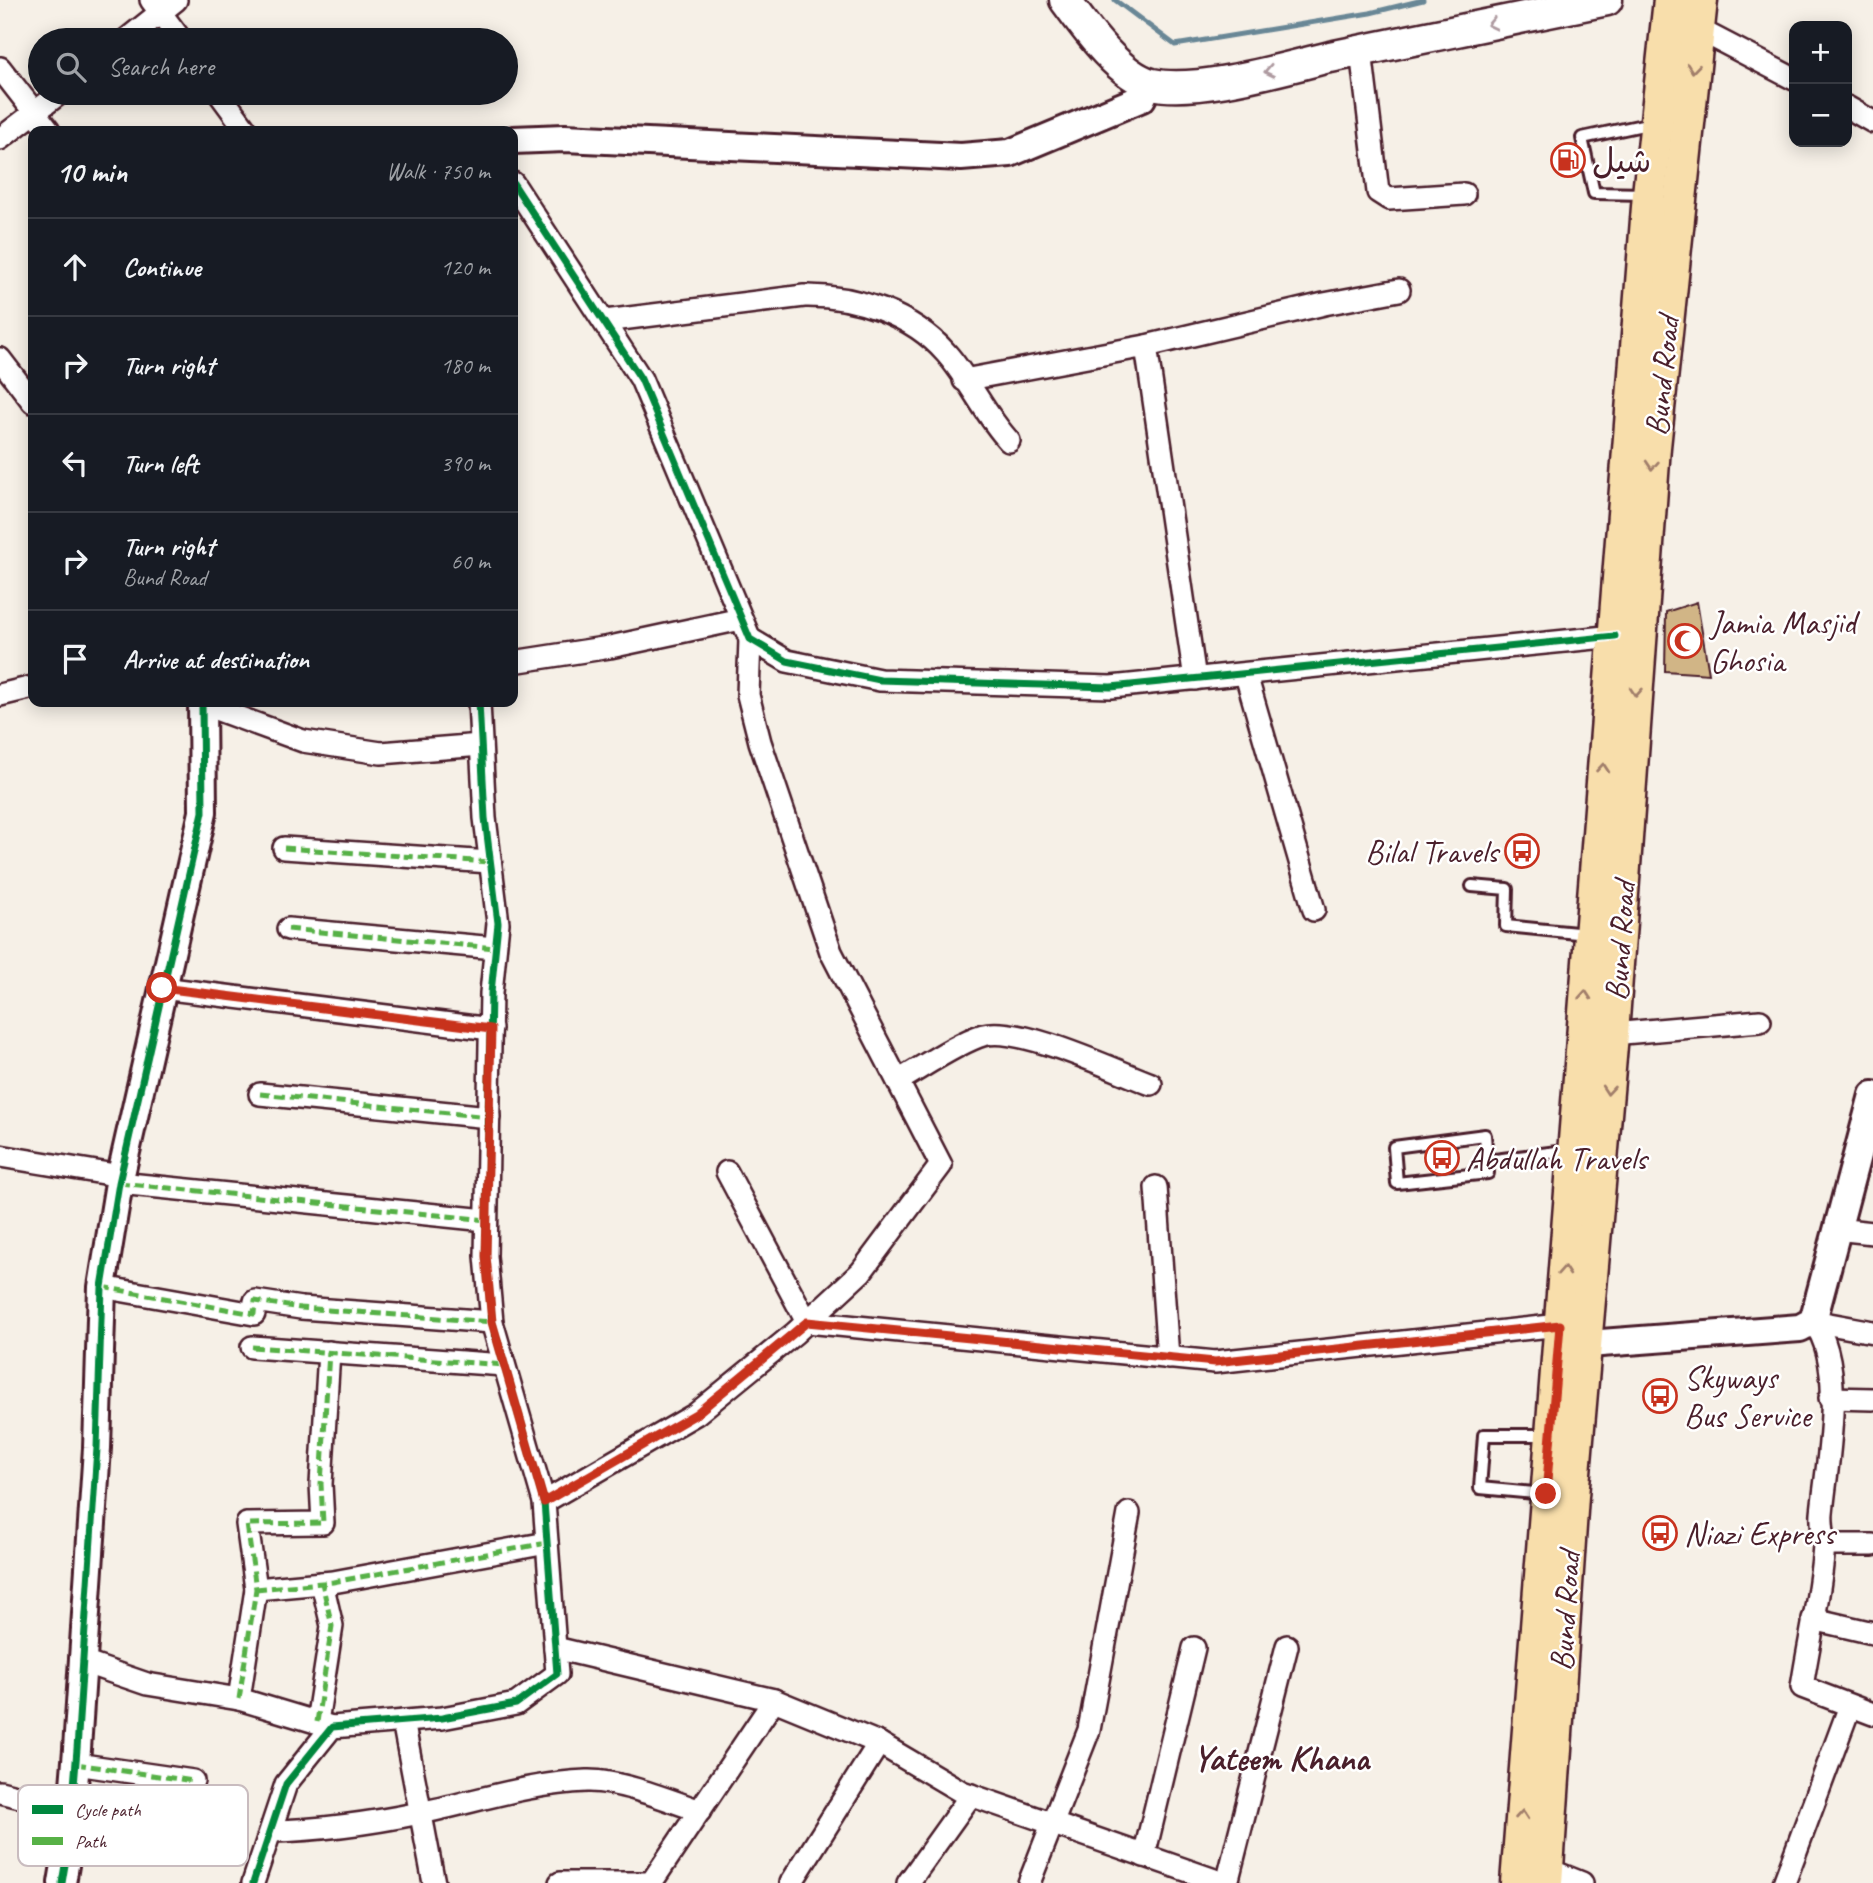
<!DOCTYPE html>
<meta charset="utf-8">
<style>
:root{--surface:#171b24;--page:#242831;--text:#f1f3f6;--muted:#9ea1a6;--line:#363941}
body{margin:0;font-family:Caveat,"Playpen Sans Arabic",sans-serif;background:var(--page);color:var(--text)}
.controls{position:absolute;right:21px;top:21px;display:grid;overflow:hidden;border-radius:14px;box-shadow:0 4px 18px #0003}
.controls button{width:63px;height:63px;display:grid;place-items:center;padding:0;border:0;border-bottom:2px solid var(--line);background:var(--surface);color:var(--text);font:35px sans-serif}
.stop{position:absolute;width:21px;height:21px;margin:-16px;border:5px solid #c8321e;border-radius:50%;background:#fff}
.stop.end{background:#c8321e;border-color:#fff;box-shadow:0 2px 7px #0008}
.list{margin:0;padding:0;list-style:none}
h2{display:flex;justify-content:space-between;align-items:center;height:91px;margin:0;padding:0 28px;font-size:30px}
h2 small{font-size:23px;font-weight:400;color:var(--muted)}
.list li{display:grid;grid-template-columns:46px 1fr auto;gap:21px;align-items:center;box-sizing:border-box;height:98px;padding:0 28px;border-top:2px solid var(--line)}
.list b{display:block;font-size:26px;white-space:nowrap}
.list p{margin:0;font-size:23px;white-space:nowrap;color:var(--muted)}
.list em{font-size:23px;font-style:normal;color:var(--muted)}
.icon{flex:none;width:38px;height:38px;fill:none;stroke:currentColor;stroke-width:2;stroke-linecap:round;stroke-linejoin:round}
.map{position:relative;flex:none;width:1873px;height:1883px;overflow:hidden}
.search{position:absolute;background:var(--surface);box-shadow:0 4px 18px #0003;left:28px;top:28px;width:490px;height:77px;display:flex;align-items:center;gap:18px;box-sizing:border-box;padding:0 24px;border-radius:38px;color:var(--muted);font-size:26px}
.panel{position:absolute;background:var(--surface);box-shadow:0 4px 18px #0003;left:28px;top:126px;width:490px;height:581px;border-radius:14px}
.map>svg:first-child{display:block}
</style>
<div class="map">
<svg width="1873" height="1883" viewBox="0 0 1873 1883">
<rect width="100%" height="100%" fill="#f6f0e7"/>
<filter id="ink" filterUnits="userSpaceOnUse"><feTurbulence type="fractalNoise" baseFrequency=".0143" numOctaves="2"/><feDisplacementMap in="SourceGraphic" scale="14" xChannelSelector="R" yChannelSelector="G"/><feConvolveMatrix kernelMatrix="1 2 1 2 8 2 1 2 1" color-interpolation-filters="sRGB"/></filter>
<g filter="url(#ink)">
<g fill="none" stroke-linecap="round" stroke-linejoin="round">
<path stroke="#698796" stroke-width="5" d="M 1115,0 L 1175,45 L 1370,13 L 1423,0"/>
</g>
<path fill="#d1b586" stroke="#4a1f2b" stroke-width="2" d="M 1697,602 L 1709,674 L 1665,671 L 1666,612 Z"/>
<g fill="none" stroke-linecap="round" stroke-linejoin="round">
<g stroke="#4a1f2b" stroke-width="16">
<g id="service">
<path d="M 1646,194 L 1594,193 L 1582,138 L 1652,123"/>
<path d="M 1472,886 L 1507,889 L 1506,926 L 1587,934"/>
<path d="M 1487,1161 L 1485,1135 L 1394,1147 L 1397,1183 L 1488,1173 L 1487,1161 L 1572,1150"/>
<path d="M 1545,1494 L 1480,1488 L 1484,1435 L 1549,1435"/>
</g>
</g>
<g stroke="#4a1f2b" stroke-width="26">
<g id="minor">
<path d="M 151,0 L 181,40"/>
<path d="M 1698,29 L 1794,79"/>
<path d="M 126,40 L 176,0"/>
<path d="M 1361,51 L 1378,192 L 1389,199 L 1464,194"/>
<path d="M 0,68 L 49,131"/>
<path d="M 219,93 L 247,131"/>
<path d="M 1847,107 L 1873,122"/>
<path d="M 0,139 L 60,93"/>
<path d="M 513,183 L 641,379 L 750,639 L 787,661 L 880,680 L 1111,687 L 1615,636"/>
<path d="M 605,321 L 804,296 C 854,295 912,314 946,353 C 970,380 984,414 1009,441"/>
<path d="M 1146,346 L 1324,304 L 1399,290"/>
<path d="M 0,359 L 33,402"/>
<path d="M 964,380 L 1146,346 L 1195,679"/>
<path d="M 513,662 L 610,647 L 741,619"/>
<path d="M 1246,675 L 1314,910"/>
<path d="M 0,695 L 33,687"/>
<path d="M 202,704 L 303,741 L 381,753 L 481,745"/>
<path d="M 284,848 L 490,862"/>
<path d="M 288,929 L 495,948"/>
<path d="M 162,988 L 491,1029"/>
<path d="M 1612,1034 L 1760,1021"/>
<path d="M 898,1081 C 921,1068 959,1042 983,1035 C 1019,1025 1114,1070 1151,1084"/>
<path d="M 260,1094 L 489,1117"/>
<path d="M 0,1156 L 121,1176"/>
<path d="M 727,1172 L 807,1322 L 1215,1362 L 1560,1325"/>
<path d="M 119,1183 L 486,1220"/>
<path d="M 1156,1187 L 1168,1358"/>
<path d="M 1836,1229 L 1873,1233"/>
<path d="M 102,1287 L 254,1314 L 255,1301 L 301,1308 L 492,1322"/>
<path d="M 1813,1321 C 1847,1365 1827,1460 1822,1513 C 1821,1524 1824,1535 1824,1545 C 1821,1592 1809,1641 1802,1687 L 1873,1714"/>
<path d="M 1813,1321 L 1873,1332"/>
<path d="M 252,1347 L 504,1365"/>
<path d="M 1830,1398 L 1873,1399"/>
<path d="M 544,1502 L 696,1414 L 795,1333 L 861,1272 L 941,1165 L 831,952 L 760,742 L 748,695 L 750,639"/>
<path d="M 1824,1545 L 1873,1545"/>
<path d="M 256,1589 L 333,1582 L 547,1543"/>
<path d="M 1813,1619 L 1873,1633"/>
<path d="M 555,1648 L 774,1700 L 879,1743 L 962,1792 L 1223,1883"/>
<path d="M 83,1662 L 147,1684 L 239,1699 L 332,1727"/>
<path d="M 239,1699 L 256,1589 L 247,1524 L 323,1523 L 321,1484 L 329,1352"/>
<path d="M 403,1721 L 434,1883"/>
<path d="M 317,1722 L 332,1626 L 322,1583"/>
<path d="M 76,1764 L 193,1781"/>
<path d="M 0,1792 L 72,1810"/>
<path d="M 272,1831 C 323,1830 371,1823 420,1813 C 475,1802 530,1783 587,1781 C 618,1780 669,1800 700,1811"/>
<path d="M 1144,1856 L 1194,1648"/>
<path d="M 1547,1869 L 1582,1883"/>
<path d="M 253,1883 L 286,1784 L 332,1727 L 442,1718 L 516,1704 L 557,1674 L 544,1502 L 492,1322 L 486,1256 L 491,993 L 498,923 L 485,818 L 479,702"/>
<path d="M 560,1883 L 645,1883"/>
<path d="M 651,1883 L 774,1700"/>
<path d="M 791,1883 L 879,1743"/>
<path d="M 908,1883 L 971,1795"/>
<path d="M 1029,1883 L 1089,1730 L 1129,1513"/>
<path d="M 1227,1883 L 1287,1646"/>
<path d="M 1784,1883 L 1850,1706"/>
</g>
</g>
<g stroke="#4a1f2b" stroke-width="32">
<g id="tertiary">
<path d="M 513,140 L 565,138 L 961,157 L 1010,153 L 1142,98 L 1149,83"/>
<path d="M 1588,1344 L 1800,1328 L 1813,1321 L 1873,1095"/>
<path d="M 62,1883 L 70,1835 L 77,1749 L 97,1448 L 102,1287 L 119,1183 L 203,812 L 202,702"/>
</g>
</g>
<g stroke="#4a1f2b" stroke-width="35">
<path id="secondary" d="M 1065,0 C 1084,26 1119,76 1152,84 C 1198,94 1283,68 1330,57 C 1422,38 1515,19 1607,0"/>
</g>
<g stroke="#4a1f2b" stroke-width="37">
<g id="primary">
<path d="M 1517,1883 L 1649,194 L 1670,0"/>
<path d="M 1546,1883 L 1572,1496 L 1612,1034 L 1654,447 L 1701,0"/>
</g>
</g>
<use href="#service" stroke="#fff" stroke-width="10"/>
<use href="#minor" stroke="#fff" stroke-width="21"/>
<use href="#tertiary" stroke="#fff" stroke-width="26"/>
<use href="#secondary" stroke="#fff" stroke-width="30"/>
<use href="#primary" stroke="#f8deab" stroke-width="32"/>
<g stroke="#57b146" stroke-width="5" stroke-dasharray="10 5" stroke-linecap="butt">
<path d="M 284,848 L 490,862"/>
<path d="M 288,929 L 495,948"/>
<path d="M 260,1094 L 489,1117"/>
<path d="M 119,1183 L 486,1220"/>
<path d="M 102,1287 L 254,1314 L 255,1301 L 301,1308 L 492,1322"/>
<path d="M 252,1347 L 504,1365"/>
<path d="M 256,1589 L 333,1582 L 547,1543"/>
<path d="M 239,1699 L 256,1589 L 247,1524 L 323,1523 L 321,1484 L 329,1352"/>
<path d="M 317,1722 L 332,1626 L 322,1583"/>
<path d="M 76,1764 L 193,1781"/>
</g>
<g stroke="#fff" stroke-width="11">
<g id="cycleway">
<path d="M 513,183 L 641,379 L 750,639 L 787,661 L 880,680 L 1111,687 L 1615,636"/>
<path d="M 62,1883 L 70,1835 L 77,1749 L 97,1448 L 102,1287 L 119,1183 L 203,812 L 202,702"/>
<path d="M 253,1883 L 286,1784 L 332,1727 L 442,1718 L 516,1704 L 557,1674 L 544,1502 L 492,1322 L 486,1256 L 491,993 L 498,923 L 485,818 L 479,702"/>
</g>
</g>
<use href="#cycleway" stroke="#00873e" stroke-width="7"/>
</g>
<defs><path id="oneway-chevron" d="M-2-3.5L2.5 0L-2 3.5" fill="none" stroke-width="1.6" stroke-linecap="round" stroke-linejoin="round" transform="scale(1.75)"/></defs>
<g stroke="#ae9aa0">
<use href="#oneway-chevron" transform="translate(1492 24) rotate(168)"/>
<use href="#oneway-chevron" transform="translate(1269 71) rotate(168)"/>
</g>
<g stroke="#a17e6b">
<use href="#oneway-chevron" transform="translate(1693 68) rotate(96)"/>
<use href="#oneway-chevron" transform="translate(1652 465) rotate(94)"/>
<use href="#oneway-chevron" transform="translate(1636 692) rotate(94)"/>
<use href="#oneway-chevron" transform="translate(1603 768) rotate(-85)"/>
<use href="#oneway-chevron" transform="translate(1585 995) rotate(-86)"/>
<use href="#oneway-chevron" transform="translate(1608 1090) rotate(95)"/>
<use href="#oneway-chevron" transform="translate(1564 1271) rotate(-86)"/>
<use href="#oneway-chevron" transform="translate(1522 1815) rotate(-85)"/>
</g>
</g>
<g fill="none" stroke-linecap="round" stroke-linejoin="round" filter="url(#ink)">
<path stroke="#c8321e" stroke-width="9" d="M 162,988 L 491,1029 L 486,1256 L 492,1322 L 544,1502 L 696,1414 L 807,1322 L 1215,1362 L 1560,1325 L 1546,1494"/>
</g>
<defs>
<g id="fuel-ring" transform="scale(1.75)"><circle r="9.5" fill="#fff" stroke="#c8321e" stroke-width="1.5"/><path d="M-5.5-6h7V0h2V4h1.3V-2.5L3-4.5l.8-.8L6-3V5H2.5V1h-1V6h-7ZM-4.2-4.7v3.2H.2V-4.7Z" fill="#c8321e"/></g>
<g id="mosque-ring" transform="scale(1.75)"><circle r="9.5" fill="#fff" stroke="#c8321e" stroke-width="1.5"/><path d="M3.5-4.9A6 6 0 1 0 3.5 4.9A5 5 0 1 1 3.5-4.9Z" fill="#c8321e"/></g>
<g id="bus-ring" transform="scale(1.75)"><circle r="9.5" fill="#fff" stroke="#c8321e" stroke-width="1.5"/><path d="M-5-6H5V4H4V6H2V4H-2V6H-4V4H-5ZM-3.5-4V0h7V-4ZM-3.5 1.2v1.5H-2V1.2ZM2 1.2v1.5H3.5V1.2Z" fill="#c8321e"/></g>
</defs>
<g fill-rule="evenodd">
<use href="#fuel-ring" x="1568" y="160"/>
<use href="#mosque-ring" x="1685" y="641"/>
<use href="#bus-ring" x="1522" y="851"/>
<use href="#bus-ring" x="1442" y="1158"/>
<use href="#bus-ring" x="1660" y="1396"/>
<use href="#bus-ring" x="1660" y="1533"/>
</g>
<g text-anchor="middle" stroke-width="5" stroke-linejoin="round" paint-order="stroke">
<g font-size="33" fill="#4a1f2b" stroke="#fff" text-anchor="start">
<text x="1592" y="172">شیل</text>
<text x="1710" y="634">Jamia Masjid<tspan x="1710" dy="38">Ghosia</tspan></text>
<text x="1498" y="863" text-anchor="end">Bilal Travels</text>
<text x="1466" y="1170">Abdullah Travels</text>
<text x="1684" y="1389">Skyways<tspan x="1684" dy="38">Bus Service</tspan></text>
<text x="1684" y="1545">Niazi Express</text>
</g>
<g font-size="33" fill="#4a1f2b" stroke="#fff">
<text transform="translate(1661 376) rotate(-84)" y="12">Bund Road</text>
<text transform="translate(1619 941) rotate(-86)" y="12">Bund Road</text>
<text transform="translate(1564 1611) rotate(-86)" y="12">Bund Road</text>
</g>
<g font-size="35" font-weight="bold" fill="#4a1f2b" stroke="#fff">
<text x="1281" y="1770">Yateem Khana</text>
</g>
</g>
<rect x="18" y="1785" width="230" height="81" rx="10" fill="#fff" stroke="#c9bcbf" stroke-width="2"/>
<rect x="32" y="1805" width="31" height="9" fill="#00873e"/>
<rect x="32" y="1837" width="31" height="8" fill="#57b146"/>
<g font-size="19" fill="#4a1f2b">
<text x="75" y="1816">Cycle path</text>
<text x="75" y="1848">Path</text>
</g>
</svg>
<div class="controls">
<button>+</button>
<button>−</button>
</div>
<div class="stop" style="left:162px;top:988px"></div>
<div class="stop end" style="left:1546px;top:1494px"></div>
<div class="search"><svg class="icon" aria-label="search" viewBox="0 0 24 24"><circle cx="10" cy="10" r="6"/><path d="M15 15l6 6"/></svg>Search here</div>
<section class="panel">
<h2>10 min<small>Walk · 750 m</small></h2>
<ul class="list">
<li><svg class="icon" aria-label="ahead" viewBox="0 0 24 24"><path d="M12 20V5M6 11l6-6 6 6"/></svg><div><b>Continue</b></div><em>120 m</em></li>
<li><svg class="icon" aria-label="right" viewBox="0 0 24 24"><path d="M7 20v-9h11M14 6l5 5-5 5"/></svg><div><b>Turn right</b></div><em>180 m</em></li>
<li><svg class="icon" aria-label="left" viewBox="0 0 24 24"><path d="M17 20v-9H6M10 6l-5 5 5 5"/></svg><div><b>Turn left</b></div><em>390 m</em></li>
<li><svg class="icon" aria-label="right" viewBox="0 0 24 24"><path d="M7 20v-9h11M14 6l5 5-5 5"/></svg><div><b>Turn right</b><p>Bund Road</p></div><em>60 m</em></li>
<li><svg class="icon" aria-label="arrive" viewBox="0 0 24 24"><path d="M6 21V4h12l-3 4 3 4H6"/></svg><div><b>Arrive at destination</b></div></li>
</ul>
</section>
</div>
